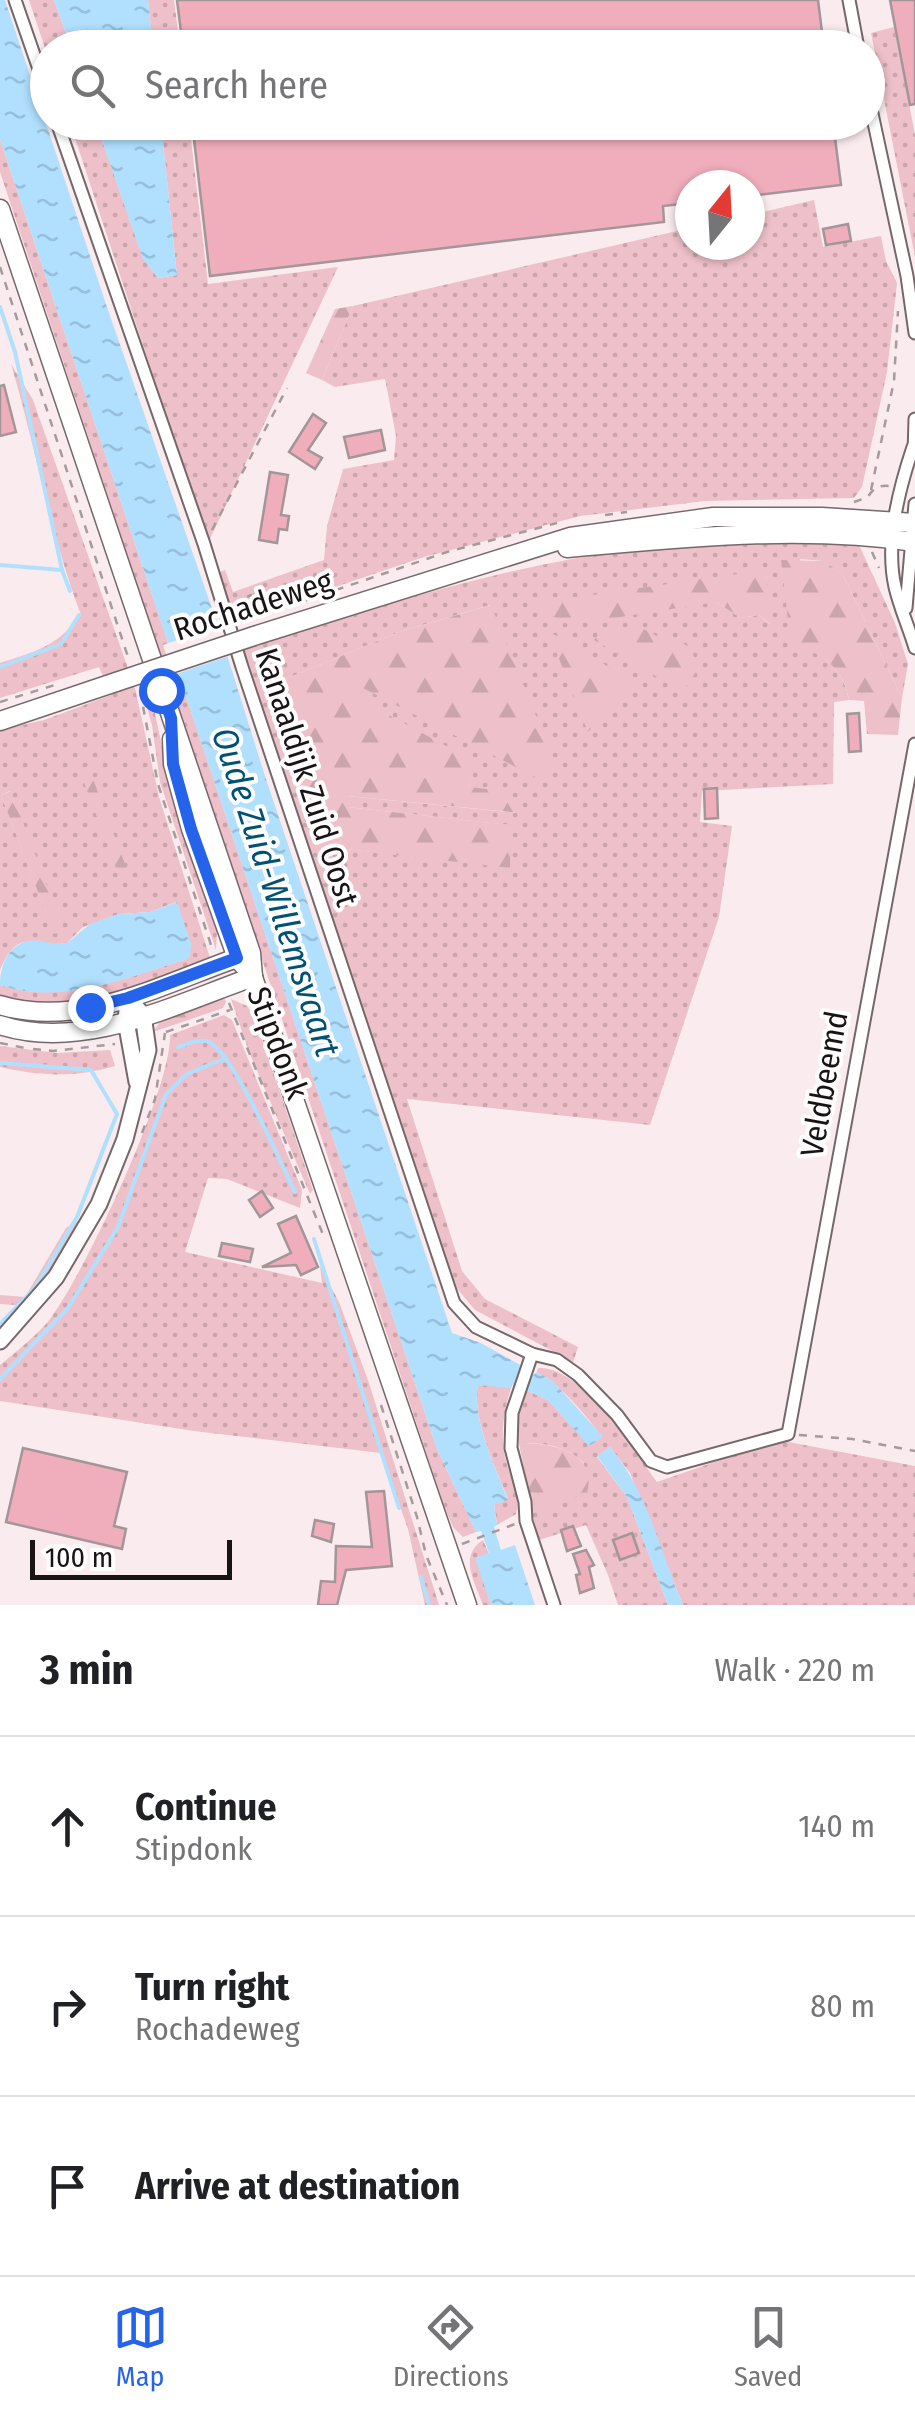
<!DOCTYPE html>
<meta charset="utf-8">
<style>
:root{--surface:#fff;--page:#f2f2f2;--text:#202124;--muted:#757577;--line:#e0e0e0;--accent:#2563eb}
body{margin:0;font-family:"Fira Sans Condensed",sans-serif;background:var(--page);color:var(--text)}
.compass{position:absolute;left:675px;top:170px;width:90px;height:90px;border-radius:50%;background:var(--surface);box-shadow:0 2px 8px #0004;rotate:18deg}
.scale{position:absolute;left:30px;bottom:25px;width:202px;box-sizing:border-box;padding-left:10px;border:5px solid #181314;border-top:0;font-size:28px;line-height:35px;white-space:nowrap;color:#181314;-webkit-text-stroke:8px #fdfdfd;paint-order:stroke}
.stop{position:absolute;width:30px;height:30px;margin:-22px;border:8px solid #2563eb;border-radius:50%;background:#fff}
.stop.end{background:#2563eb;border-color:#fff;box-shadow:0 2px 10px #0008}
.list{margin:0;padding:0;list-style:none}
h2{display:flex;justify-content:space-between;align-items:center;height:130px;margin:0;padding:0 40px;font-size:42px}
h2 small{font-size:32px;font-weight:400;color:var(--muted)}
.list li{display:grid;grid-template-columns:65px 1fr auto;gap:30px;align-items:center;box-sizing:border-box;height:180px;padding:0 40px;border-top:2px solid var(--line)}
.list b{display:block;font-size:38px;white-space:nowrap}
.list p{margin:0;font-size:32px;white-space:nowrap;color:var(--muted)}
.list em{font-size:32px;font-style:normal;color:var(--muted)}
.icon{flex:none;width:55px;height:55px;fill:none;stroke:currentColor;stroke-width:2;stroke-linecap:round;stroke-linejoin:round}
.map{position:relative;flex:none;width:915px;height:1605px;overflow:hidden}
.search{position:absolute;background:var(--surface);box-shadow:0 2px 8px #0004;left:30px;right:30px;top:30px;height:110px;display:flex;align-items:center;gap:25px;box-sizing:border-box;padding:0 35px;border-radius:55px;color:var(--muted);font-size:38px}
.sheet{height:670px;background:var(--surface)}
nav{display:flex;justify-content:space-around;align-items:center;box-sizing:border-box;height:140px;border-top:2px solid var(--line);background:var(--surface);font-size:28px;color:var(--muted)}
nav a{display:grid;justify-items:center;gap:5px}
nav .on{color:var(--accent)}
.map>svg:first-child{display:block}
</style>
<div class="map">
<svg width="915" height="1605" viewBox="0 0 915 1605">
<defs>
<pattern id="grass-dots" width="8" height="8" patternUnits="userSpaceOnUse" patternTransform="scale(2.5)"><rect width="8" height="8" fill="#eec0c9"/><path d="M2 2h.1M6 6h.1" fill="none" stroke="#cba4ac" stroke-width="1.8" stroke-linecap="round"/></pattern>
<pattern id="forest-firs" width="22" height="20" patternUnits="userSpaceOnUse" patternTransform="scale(2.5)"><rect width="22" height="20" fill="#eec0c9"/><path d="M5 1l3.5 6h-7zM16 11l3.5 6h-7z" fill="#cba4ac"/></pattern>
<pattern id="water-ripples" width="26" height="14" patternUnits="userSpaceOnUse" patternTransform="scale(2.5)"><rect width="26" height="14" fill="#b0e0fe"/><path d="M2 4q2-2 4 0t4 0M15 11q2-2 4 0t4 0" fill="none" stroke="#97bfd9"/></pattern>
</defs>
<rect width="100%" height="100%" fill="#faebee"/>
<g fill="url(#grass-dots)" fill-rule="evenodd">
<path d="M 29,0 L 54,0 L 71,47 L 48,48 L 47,54 Z"/>
<path d="M 148,0 L 174,0 L 180,47 L 153,47 Z"/>
<path d="M 894,27 L 915,135 L 915,257 L 871,33 Z"/>
<path d="M 70,123 L 96,123 L 143,258 L 158,278 L 177,275 L 161,123 L 189,123 L 208,284 L 338,267 L 208,543 Z"/>
<path d="M 0,139 L 437,1449 L 476,1532 L 463,1537 L 453,1527 L 445,1509 L 0,172 Z"/>
<path d="M 814,200 L 823,247 L 881,236 L 886,261 L 897,283 L 887,372 L 862,487 L 854,498 L 705,501 L 580,516 L 424,557 L 229,623 L 213,575 L 225,570 L 233,592 L 324,560 L 327,526 L 343,469 L 394,460 L 396,436 L 385,379 L 335,387 L 322,380 L 353,306 L 690,228 L 690,245 L 750,245 L 750,215 Z"/>
<path d="M 11,364 L 33,400 L 135,688 L 159,797 L 210,958 L 199,968 C 125,990 78,1012 0,999 L 0,985 C 61,1005 125,978 184,960 L 189,957 L 191,944 L 176,902 L 150,912 L 119,914 L 83,927 L 67,943 C 33,949 19,925 0,970 L 0,730 L 44,720 L 111,695 L 99,667 L 0,698 L 0,663 C 37,651 56,647 81,615 C 50,533 36,448 11,364 ZM 88,767 L 127,872 L 127,873 L 80,769 ZM 10,791 L 54,933 L 1,795 Z"/>
<path d="M 828,541 L 859,545 L 895,623 L 908,664 L 902,698 L 844,577 L 824,561 L 800,559 L 804,648 C 828,656 845,675 849,700 L 834,702 L 833,784 L 702,791 L 700,822 L 732,826 L 719,917 L 650,1125 L 407,1099 L 462,1271 L 485,1299 L 578,1347 L 573,1362 L 475,1310 L 454,1285 L 238,652 C 368,609 500,566 637,549 C 700,541 765,543 828,541 ZM 766,574 L 770,624 L 758,615 L 741,618 L 716,602 ZM 490,605 L 543,780 L 363,687 L 358,699 L 475,762 L 469,787 L 517,813 L 348,796 L 347,807 L 509,825 L 510,867 L 319,846 L 264,688 L 399,632 Z"/>
<path d="M 149,685 L 174,804 L 217,931 L 216,950 L 160,782 L 152,725 L 141,687 Z"/>
<path d="M 231,999 L 247,1006 L 255,1018 L 313,1190 L 310,1194 L 249,1052 Z"/>
<path d="M 224,1015 L 232,1020 L 302,1190 L 300,1208 L 227,1179 L 208,1178 L 185,1252 L 322,1283 L 320,1266 L 339,1302 L 368,1380 L 439,1605 L 425,1605 L 408,1529 L 381,1453 L 194,1431 L 0,1401 L 0,1365 C 16,1352 32,1339 46,1324 C 82,1281 172,1088 170,1035 Z"/>
<path d="M 0,1046 L 57,1053 L 110,1050 L 115,1066 C 75,1078 39,1076 0,1067 Z"/>
<path d="M 538,1368 C 581,1365 634,1450 657,1482 L 778,1440 L 915,1466 L 915,1605 L 683,1605 L 630,1473 L 610,1447 L 597,1457 L 627,1497 L 668,1605 L 618,1605 L 608,1575 L 586,1525 L 539,1540 L 532,1512 L 555,1503 L 584,1463 C 566,1445 543,1443 519,1443 L 516,1422 L 527,1388 L 528,1391 L 548,1400 L 575,1430 L 602,1437 C 583,1412 564,1388 537,1372 Z"/>
<path d="M 482,1383 L 511,1388 C 504,1411 501,1428 504,1452 C 507,1472 522,1494 516,1514 L 497,1525 L 494,1504 L 508,1499 C 496,1469 471,1417 478,1384 Z"/>
<path d="M 483,1540 L 489,1554 L 476,1559 L 491,1605 L 483,1605 C 475,1582 458,1556 483,1540 Z"/>
</g>
<g fill="url(#forest-firs)">
<path d="M 353,306 L 322,380 L 306,373 L 335,309 Z"/>
<path d="M 781,560 L 825,561 L 844,577 L 902,698 L 898,735 L 867,734 L 864,701 L 849,700 C 844,669 821,650 791,646 Z"/>
<path d="M 758,571 L 766,574 L 772,625 L 758,615 L 741,618 L 716,602 L 569,625 L 539,608 L 543,602 Z"/>
<path d="M 491,605 L 554,760 L 543,781 L 363,688 L 359,699 L 476,762 L 469,787 L 503,791 L 519,813 L 349,796 L 347,807 L 510,825 L 510,868 L 319,846 L 264,688 L 399,632 Z"/>
<path d="M 636,625 L 660,638 L 675,637 L 691,649 L 698,668 L 683,692 L 594,640 L 600,633 Z"/>
<path d="M 548,631 L 634,682 L 588,732 Z"/>
<path d="M 88,766 L 128,872 L 119,876 L 79,769 Z"/>
<path d="M 11,791 L 64,930 L 54,934 L 1,795 Z"/>
<path d="M 224,997 L 226,1002 L 223,1008 L 153,1032 L 164,1016 Z"/>
<path d="M 79,1220 L 29,1306 L 0,1304 L 0,1295 L 25,1297 L 66,1228 Z"/>
<path d="M 519,1443 C 550,1443 598,1450 587,1493 L 532,1512 Z"/>
</g>
<g fill="url(#water-ripples)">
<path d="M 0,0 L 5,0 L 108,310 L 216,620 L 265,776 L 452,1333 L 481,1343 L 520,1365 L 519,1370 L 532,1376 L 537,1372 L 553,1381 L 603,1437 L 589,1446 L 548,1400 L 528,1391 L 527,1388 L 514,1383 L 511,1388 L 478,1385 C 471,1417 496,1469 508,1500 L 494,1505 L 497,1525 L 494,1527 L 501,1550 L 515,1545 L 535,1605 L 491,1605 L 475,1558 L 489,1553 L 481,1531 L 476,1532 L 437,1449 L 0,139 Z"/>
<path d="M 54,0 L 148,0 L 153,47 L 71,47 Z"/>
<path d="M 96,123 L 161,123 L 177,275 L 158,278 L 143,259 Z"/>
<path d="M 177,902 L 191,944 L 190,957 L 184,960 C 126,978 61,1006 0,985 C 0,960 13,937 41,941 C 51,943 56,945 67,943 L 90,924 L 119,914 L 150,912 Z"/>
<path d="M 610,1447 C 648,1492 660,1551 683,1605 L 668,1605 L 627,1497 L 597,1456 Z"/>
</g>
<path fill="#faebee" d="M 223,624 L 232,655 L 173,675 L 163,645 Z"/>
<g fill="none" stroke-linecap="round" stroke-linejoin="round">
<g stroke="#b0e0fe" stroke-width="4">
<path d="M 0,307 L 15,352 L 62,570 L 0,565"/>
<path d="M 62,570 L 70,591"/>
<path d="M 0,667 L 61,644 L 79,615"/>
<path d="M 178,1047 C 188,1044 199,1038 209,1042 C 234,1054 280,1162 295,1192"/>
<path d="M 0,1063 L 91,1070 L 117,1114 L 77,1217 L 35,1288 L 0,1324"/>
<path d="M 314,1239 L 399,1508"/>
<path d="M 0,1379 L 68,1308 L 118,1227 L 166,1094 L 187,1074 L 226,1058"/>
<path d="M 421,1577 L 429,1605"/>
</g>
</g>
<g fill="#f0adbc" stroke="#a39698" stroke-width="2.5">
<path d="M 177,0 L 818,0 L 824,48 L 183,48 Z"/>
<path d="M 890,0 L 915,0 L 915,104 L 910,105 Z"/>
<path d="M 192,122 L 833,122 L 841,185 L 750,196 L 750,185 L 690,185 L 690,203 L 663,206 L 664,222 L 210,276 Z"/>
<path d="M 848,224 L 851,241 L 826,245 L 823,229 Z"/>
<path d="M 4,385 L 16,432 L 0,436 L 0,386 Z"/>
<path d="M 313,414 L 326,423 L 308,450 L 322,458 L 315,469 L 289,452 Z"/>
<path d="M 381,430 L 385,450 L 349,458 L 344,437 Z"/>
<path d="M 270,472 L 288,475 L 281,515 L 289,516 L 287,530 L 279,529 L 277,543 L 259,540 Z"/>
<path d="M 859,713 L 861,751 L 849,752 L 847,714 Z"/>
<path d="M 717,788 L 718,818 L 705,819 L 704,789 Z"/>
<path d="M 262,1191 L 273,1208 L 260,1217 L 249,1200 Z"/>
<path d="M 296,1216 L 318,1267 L 301,1275 L 296,1265 L 262,1267 L 291,1253 L 278,1224 Z"/>
<path d="M 222,1243 L 253,1249 L 250,1262 L 219,1256 Z"/>
<path d="M 23,1448 L 127,1472 L 114,1526 L 126,1529 L 122,1549 L 6,1522 Z"/>
<path d="M 384,1491 L 392,1566 L 346,1570 L 337,1605 L 318,1605 L 321,1581 L 335,1582 L 336,1546 L 372,1547 L 366,1492 Z"/>
<path d="M 315,1520 L 334,1524 L 331,1542 L 312,1536 Z"/>
<path d="M 573,1526 L 581,1546 L 567,1551 L 561,1530 Z"/>
<path d="M 632,1533 L 639,1553 L 620,1560 L 613,1540 Z"/>
<path d="M 586,1550 L 594,1565 L 589,1567 L 594,1588 L 580,1593 L 576,1575 L 580,1574 L 573,1554 Z"/>
</g>
<g fill="none" stroke-linecap="round" stroke-linejoin="round">
<g stroke="#75686b" stroke-width="15">
<g id="minor">
<path d="M 15,0 L 48,95"/>
<path d="M 849,0 L 858,48"/>
<path d="M 868,95 L 907,276 L 915,333"/>
<path d="M 57,122 L 204,544 L 242,667 L 454,1303 L 476,1327 L 532,1354 L 557,1360 L 578,1375 L 617,1415 L 651,1461 L 667,1467 L 788,1434 L 915,744"/>
<path d="M 913,447 C 899,489 885,542 895,587 C 900,608 909,628 915,648"/>
<path d="M 914,454 L 915,419"/>
<path d="M 906,608 L 915,504"/>
<path d="M 532,1354 L 512,1413 L 511,1448 L 525,1502 L 526,1521 L 554,1605"/>
</g>
</g>
<g stroke="#75686b" stroke-width="19">
<g id="tertiary">
<path d="M 128,998 L 126,1021 L 137,1082"/>
<path d="M 0,1341 L 56,1277 L 99,1204 L 125,1139 L 148,1050 L 143,1015 L 128,998"/>
</g>
</g>
<g stroke="#75686b" stroke-width="21">
<g id="secondary">
<path d="M 0,209 L 251,953 L 253,977 L 292,1093 L 467,1605"/>
<path d="M 567,548 C 683,538 800,525 915,542"/>
<path d="M 254,636 L 570,537 L 713,517 L 822,517 L 915,523"/>
<path d="M 0,721 L 116,682"/>
<path d="M 172,739 L 173,764 L 191,829 L 237,958 L 253,976"/>
<path d="M 0,1005 C 83,1030 168,981 245,955"/>
<path d="M 0,1025 C 84,1052 175,1004 253,977"/>
</g>
</g>
<g stroke="#a59a9c" stroke-width="2.5" stroke-dasharray="8 8" stroke-linecap="butt">
<path d="M 0,267 L 129,660"/>
<path d="M 871,490 L 894,381 L 898,311"/>
<path d="M 854,502 L 868,497 C 873,488 879,485 889,486"/>
<path d="M 605,515 L 627,512"/>
<path d="M 212,530 L 287,388"/>
<path d="M 872,552 L 879,568"/>
<path d="M 233,604 L 251,595 L 262,615"/>
<path d="M 260,616 L 447,552 L 557,523"/>
<path d="M 140,691 L 158,784 L 212,948"/>
<path d="M 0,702 L 61,683"/>
<path d="M 229,1003 L 324,1237"/>
<path d="M 166,1032 L 230,1010"/>
<path d="M 0,1043 L 25,1048"/>
<path d="M 33,1049 L 53,1051 L 115,1044"/>
<path d="M 142,1133 L 155,1099 L 165,1033"/>
<path d="M 381,1405 L 417,1517 L 426,1555 L 447,1605"/>
<path d="M 799,1435 L 852,1439 L 915,1451"/>
<path d="M 462,1544 L 515,1524"/>
</g>
<use href="#minor" stroke="#fff" stroke-width="11"/>
<use href="#tertiary" stroke="#fff" stroke-width="15"/>
<use href="#secondary" stroke="#fff" stroke-width="18"/>
<g stroke="#75686b" stroke-width="21" stroke-linecap="butt">
<path id="secondary-bridge" d="M 116,682 L 254,636"/>
</g>
<use href="#secondary-bridge" stroke="#fff" stroke-width="18"/>
</g>
<g fill="none" stroke-linecap="round" stroke-linejoin="round">
<path stroke="#2563eb" stroke-width="12" d="M 90,1007 L 128,998 L 237,958 L 191,829 L 173,764 L 171,718 L 161,690"/>
</g>
<g text-anchor="middle" stroke-width="8" stroke-linejoin="round" paint-order="stroke">
<g font-size="32" fill="#181314" stroke="#fdfdfd">
<text transform="translate(253 605) rotate(-18)" y="11">Rochadeweg</text>
<text transform="translate(307 777) rotate(72)" y="11">Kanaaldijk Zuid Oost</text>
<text transform="translate(278 1043) rotate(69)" y="11">Stipdonk</text>
<text transform="translate(824 1084) rotate(-80)" y="11">Veldbeemd</text>
</g>
<g font-size="35" font-style="italic" fill="#005173" stroke="#fdfdfd">
<text transform="translate(276 892) rotate(72)" y="12">Oude Zuid-Willemsvaart</text>
</g>
</g>
</svg>
<svg class="compass" viewBox="-18 -18 36 36"><path d="M0-13l5 13h-10z" fill="#e53935"/><path d="M0 13l5-13h-10z" fill="#757577"/></svg>
<div class="scale">100 m</div>
<div class="stop" style="left:161px;top:690px"></div>
<div class="stop end" style="left:90px;top:1007px"></div>
<div class="search"><svg class="icon" aria-label="search" viewBox="0 0 24 24"><circle cx="10" cy="10" r="6"/><path d="M15 15l6 6"/></svg>Search here</div>
</div>
<section class="sheet">
<h2>3 min<small>Walk · 220 m</small></h2>
<ul class="list">
<li><svg class="icon" aria-label="ahead" viewBox="0 0 24 24"><path d="M12 20V5M6 11l6-6 6 6"/></svg><div><b>Continue</b><p>Stipdonk</p></div><em>140 m</em></li>
<li><svg class="icon" aria-label="right" viewBox="0 0 24 24"><path d="M7 20v-9h11M14 6l5 5-5 5"/></svg><div><b>Turn right</b><p>Rochadeweg</p></div><em>80 m</em></li>
<li><svg class="icon" aria-label="arrive" viewBox="0 0 24 24"><path d="M6 21V4h12l-3 4 3 4H6"/></svg><div><b>Arrive at destination</b></div></li>
</ul>
</section>
<nav>
<a class="on"><svg class="icon" aria-label="map" viewBox="0 0 24 24"><path d="M3 6l6-2 6 2 6-2v14l-6 2-6-2-6 2zM9 4v14M15 6v14"/></svg>Map</a>
<a><svg class="icon" aria-label="directions" viewBox="0 0 24 24"><path d="M12 3l9 9-9 9-9-9zM9 14v-3h6M13 9l2 2-2 2"/></svg>Directions</a>
<a><svg class="icon" aria-label="saved" viewBox="0 0 24 24"><path d="M7 4h10v16l-5-4-5 4z"/></svg>Saved</a>
</nav>
